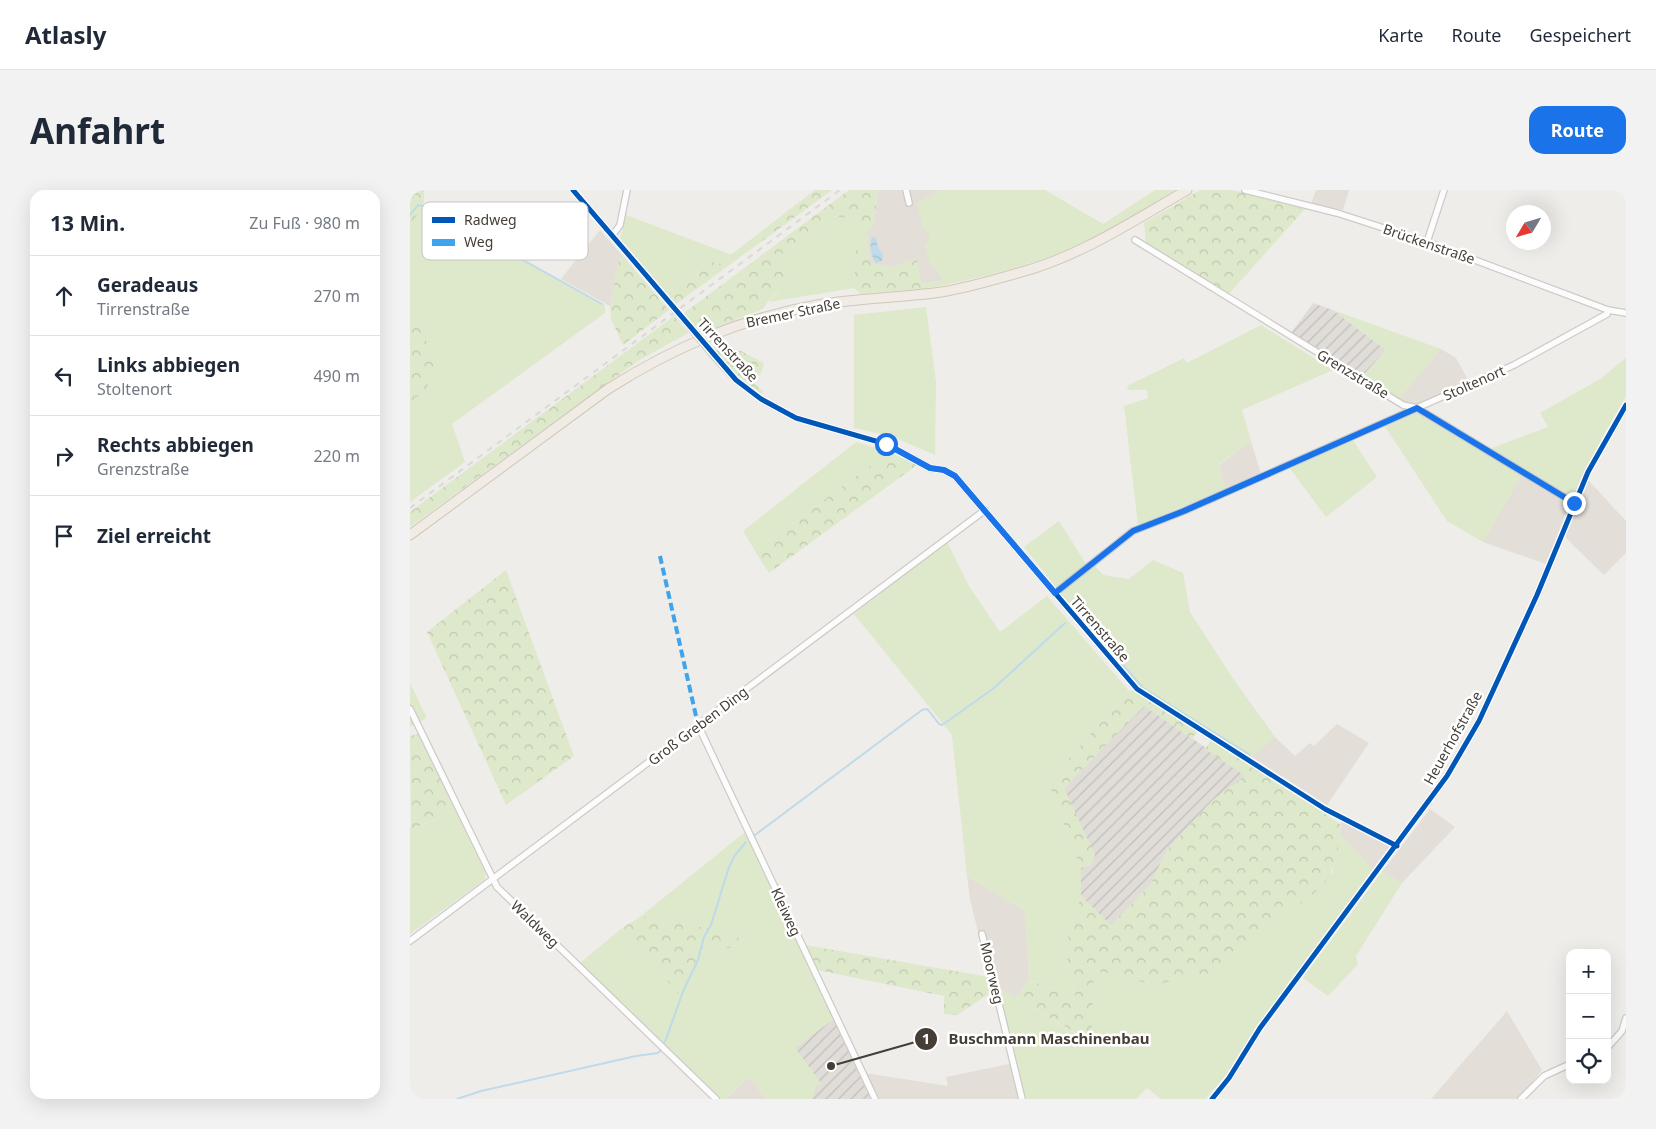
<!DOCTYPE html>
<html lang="de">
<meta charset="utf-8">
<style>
:root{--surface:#fff;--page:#f2f2f3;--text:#1f2937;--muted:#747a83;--line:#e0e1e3;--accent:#1a73e8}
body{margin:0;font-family:"Noto Sans",sans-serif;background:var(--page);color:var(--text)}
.controls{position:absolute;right:15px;bottom:15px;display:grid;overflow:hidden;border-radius:10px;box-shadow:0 5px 20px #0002}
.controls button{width:45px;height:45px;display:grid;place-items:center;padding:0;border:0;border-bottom:1px solid var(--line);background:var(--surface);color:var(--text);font:25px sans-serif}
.compass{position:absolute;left:1096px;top:15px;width:45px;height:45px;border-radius:50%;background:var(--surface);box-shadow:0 5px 20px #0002;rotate:232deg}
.stop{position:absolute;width:15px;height:15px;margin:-11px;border:4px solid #1a73e8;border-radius:50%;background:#fff}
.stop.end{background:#1a73e8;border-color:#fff;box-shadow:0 1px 5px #0008}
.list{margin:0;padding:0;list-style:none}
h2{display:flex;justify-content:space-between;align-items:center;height:65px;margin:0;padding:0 20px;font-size:21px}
h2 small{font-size:16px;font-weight:400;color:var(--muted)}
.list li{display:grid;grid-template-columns:32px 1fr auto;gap:15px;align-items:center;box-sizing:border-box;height:80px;padding:0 20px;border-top:1px solid var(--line)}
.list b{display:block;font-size:19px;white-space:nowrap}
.list p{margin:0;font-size:16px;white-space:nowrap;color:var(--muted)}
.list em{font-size:16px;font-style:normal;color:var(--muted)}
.icon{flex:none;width:28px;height:28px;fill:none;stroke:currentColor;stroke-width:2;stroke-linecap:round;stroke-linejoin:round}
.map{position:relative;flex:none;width:1216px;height:909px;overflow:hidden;border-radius:15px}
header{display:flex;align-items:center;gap:30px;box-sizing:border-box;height:70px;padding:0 25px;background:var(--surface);border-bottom:1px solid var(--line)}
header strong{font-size:24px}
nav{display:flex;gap:28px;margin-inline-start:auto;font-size:18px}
.intro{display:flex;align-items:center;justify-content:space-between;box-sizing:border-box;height:120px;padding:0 30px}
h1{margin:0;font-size:35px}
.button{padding:12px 22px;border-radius:15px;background:var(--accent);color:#fff;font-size:18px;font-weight:700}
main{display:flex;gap:30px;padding:0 30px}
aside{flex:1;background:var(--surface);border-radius:15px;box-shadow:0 5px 20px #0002}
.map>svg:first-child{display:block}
</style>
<header>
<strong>Atlasly</strong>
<nav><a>Karte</a><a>Route</a><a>Gespeichert</a></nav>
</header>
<div class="intro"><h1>Anfahrt</h1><a class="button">Route</a></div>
<main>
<aside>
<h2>13 Min.<small>Zu Fuß · 980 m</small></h2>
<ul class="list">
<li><svg class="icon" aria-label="ahead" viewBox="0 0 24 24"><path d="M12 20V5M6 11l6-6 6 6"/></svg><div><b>Geradeaus</b><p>Tirrenstraße</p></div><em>270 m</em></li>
<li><svg class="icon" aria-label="left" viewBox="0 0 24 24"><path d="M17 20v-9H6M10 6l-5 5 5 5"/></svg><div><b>Links abbiegen</b><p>Stoltenort</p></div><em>490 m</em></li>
<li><svg class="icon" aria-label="right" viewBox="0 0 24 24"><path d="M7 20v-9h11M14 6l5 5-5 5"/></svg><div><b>Rechts abbiegen</b><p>Grenzstraße</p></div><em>220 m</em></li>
<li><svg class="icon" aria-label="arrive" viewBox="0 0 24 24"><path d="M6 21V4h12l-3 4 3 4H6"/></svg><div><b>Ziel erreicht</b></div></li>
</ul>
</aside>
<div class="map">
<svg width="1216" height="909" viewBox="0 0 1216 909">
<defs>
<pattern id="industrial-furrows" width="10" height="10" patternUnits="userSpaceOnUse" patternTransform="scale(1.25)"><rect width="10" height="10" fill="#e0ddd9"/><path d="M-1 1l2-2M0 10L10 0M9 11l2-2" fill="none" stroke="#c1bfbb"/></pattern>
<pattern id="forest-crowns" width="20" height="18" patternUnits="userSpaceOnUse" patternTransform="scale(1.25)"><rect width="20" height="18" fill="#dee8cb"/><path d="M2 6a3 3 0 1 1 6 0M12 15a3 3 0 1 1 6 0" fill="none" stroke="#c0c8af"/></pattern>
<pattern id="water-waves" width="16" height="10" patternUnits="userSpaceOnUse" patternTransform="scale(1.25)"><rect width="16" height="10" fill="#bddbeb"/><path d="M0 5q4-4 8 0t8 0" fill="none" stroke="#a4bdca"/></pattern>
</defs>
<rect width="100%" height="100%" fill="#efedea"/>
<g fill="#e3ded7">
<path d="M 468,0 L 531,0 L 507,14 L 520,46 L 527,79 L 533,90 L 512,94 L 506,69 L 482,77 L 459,73 L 457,43 L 464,34 Z"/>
<path d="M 906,0 L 939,0 L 933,20 L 901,13 Z"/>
<path d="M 190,40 L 213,66 L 209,70 L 200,116 L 151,89 Z"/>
<path d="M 1031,159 L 1046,168 L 1060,193 L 1005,216 L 994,214 L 988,210 Z"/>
<path d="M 841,251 L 851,284 L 816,299 L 809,275 Z"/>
<path d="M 1112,284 L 1160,312 L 1136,374 L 1073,352 Z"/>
<path d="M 1178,290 L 1216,331 L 1216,363 L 1194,385 L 1155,347 Z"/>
<path d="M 927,534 L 959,553 L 917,615 L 842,567 L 865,547 L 885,566 L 900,553 L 904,556 Z"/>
<path d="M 1020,619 L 1045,637 L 992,693 L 972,682 Z"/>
<path d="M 931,631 L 979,656 L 980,660 L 964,681 L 930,644 Z"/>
<path d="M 557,686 L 615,721 L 619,790 L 614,795 L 606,808 L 587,797 L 579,787 L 560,709 Z"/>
<path d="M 1097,821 L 1132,880 L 1109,909 L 1021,909 Z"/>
<path d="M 604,873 L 613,909 L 467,909 L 455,883 L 538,896 L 536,887 Z"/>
<path d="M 339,887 L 356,909 L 315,909 Z"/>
</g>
<g fill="url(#industrial-furrows)">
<path d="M 903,113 L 923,120 L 976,160 L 951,188 L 881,143 Z"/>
<path d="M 735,515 L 836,586 L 803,610 L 757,660 L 740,695 L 701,736 L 671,706 L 671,678 L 681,674 L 654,598 Z"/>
<path d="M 423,829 L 461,909 L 402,909 L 405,896 L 410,893 L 385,858 Z"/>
</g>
<g fill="#dee8cb">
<path d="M 531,0 L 635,0 L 693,34 L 745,0 L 766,0 C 739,16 712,34 684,48 C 630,74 572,88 513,99 L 512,94 L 533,90 L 527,79 L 520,75 L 515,55 C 521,49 521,43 513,39 L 507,14 Z"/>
<path d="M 14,15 L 195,115 L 195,123 L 42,234 L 55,272 L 0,312 L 0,212 L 14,202 L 4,122 L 0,125 L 0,36 Z"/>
<path d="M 216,25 L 322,65 L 309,74 L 299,70 L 257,103 L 210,48 Z"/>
<path d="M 425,26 L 464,34 L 457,43 L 459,63 L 446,55 L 444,98 L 359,112 L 375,92 L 373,80 L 365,69 Z"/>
<path d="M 516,117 L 526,192 L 525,265 L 481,246 L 444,238 L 444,125 Z"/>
<path d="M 923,120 L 1031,159 L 988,210 L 951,188 L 976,160 Z"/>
<path d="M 851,135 L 923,180 L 832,220 L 841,251 L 809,274 L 816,299 L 728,335 L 714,216 L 738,208 L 737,200 L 718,200 L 717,196 L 774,168 L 777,173 Z"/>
<path d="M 1216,168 L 1216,206 L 1193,246 L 1162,308 L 1079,259 L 1138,237 L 1130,223 L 1190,189 Z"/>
<path d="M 1007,221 L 1112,284 L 1073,352 L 1037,331 L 974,235 Z"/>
<path d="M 942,249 L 967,287 L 916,327 L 878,276 Z"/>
<path d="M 446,252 L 479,262 L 345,361 L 333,341 Z"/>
<path d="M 649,331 L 676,374 L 646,397 L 614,357 Z"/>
<path d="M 537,352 L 559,396 L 590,442 L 637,406 L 719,501 L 638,592 L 671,678 L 671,706 L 655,757 L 666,808 L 619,790 L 615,721 L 557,686 L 542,545 L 444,424 Z"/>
<path d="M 743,370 L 773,383 L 780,422 L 822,487 L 865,547 L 842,567 L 729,497 L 648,404 L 684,375 L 693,385 L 719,389 Z"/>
<path d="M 0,493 L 16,526 L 15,529 L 0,537 Z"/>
<path d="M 45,620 L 76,684 L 74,690 L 0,744 L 0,637 L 2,640 Z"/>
<path d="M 335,642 L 423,829 L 385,858 L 411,893 L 405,896 L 402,909 L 356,909 L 339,887 L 314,909 L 310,909 L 170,773 L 211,739 L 268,802 L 290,765 L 295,752 L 318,758 L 331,755 L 332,749 L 297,738 L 231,726 Z"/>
<path d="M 930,644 L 964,681 L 846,837 L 816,885 L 795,909 L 751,909 L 737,898 L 726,909 L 613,909 L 587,797 L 680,852 L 684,780 L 744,795 L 922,683 Z"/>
<path d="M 972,682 L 992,693 L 946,766 L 948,774 L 918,806 L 893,788 Z"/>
</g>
<g fill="url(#forest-crowns)">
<path d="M 0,0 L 14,0 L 14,15 L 0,36 Z"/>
<path d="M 405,0 L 422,0 L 266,114 L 257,103 L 299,70 L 309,74 Z"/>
<path d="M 439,0 L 468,0 L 464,34 L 425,26 L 365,69 L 373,80 L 375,92 L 351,120 L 290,143 L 274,123 Z"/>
<path d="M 790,0 L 822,0 L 895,19 L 818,105 L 736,54 L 734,33 Z"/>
<path d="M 446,54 L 459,63 L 460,73 L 482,77 L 507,69 L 513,99 L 450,104 L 444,98 Z"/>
<path d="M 213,66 L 259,120 L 213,155 L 201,129 L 200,116 L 209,70 Z"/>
<path d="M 4,121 L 27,178 L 14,202 L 0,212 L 0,125 Z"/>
<path d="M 264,126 L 278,143 L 228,171 L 0,337 L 0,322 Z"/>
<path d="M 303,156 L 327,159 L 354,173 L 351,184 L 340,190 L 354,202 L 351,204 C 333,190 313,175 303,156 Z"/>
<path d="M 479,262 L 507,275 L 359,383 L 345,361 Z"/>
<path d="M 96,380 L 164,566 L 96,615 L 17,442 Z"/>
<path d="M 725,500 L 788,540 L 782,549 L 734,516 L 654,598 L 685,665 L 681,674 L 671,678 L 638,592 L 719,501 Z"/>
<path d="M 8,544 L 45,620 L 1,640 L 0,546 Z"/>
<path d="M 802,549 L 930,634 C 931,655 925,679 913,696 L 804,782 L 744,795 L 684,780 L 681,852 L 606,808 L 614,795 L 619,790 L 666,808 L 655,757 L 671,706 L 701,735 L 740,695 L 757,660 L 803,610 L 835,586 L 795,559 Z"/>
<path d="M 231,726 L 297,738 L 332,749 L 331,755 L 318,758 L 295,752 L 290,765 L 268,803 L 211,739 Z"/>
<path d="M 395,755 L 579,787 L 582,802 L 547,825 L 534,824 L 534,806 L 407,780 Z"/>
</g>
<path fill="url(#water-waves)" d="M 462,47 L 466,48 L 468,57 L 473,65 L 472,71 L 466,73 C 461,67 459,54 462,47 Z"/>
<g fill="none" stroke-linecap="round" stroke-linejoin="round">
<g stroke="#bddbeb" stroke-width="2">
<path d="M 0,25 L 8,15 L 18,17 L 192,114"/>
<path d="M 667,423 L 733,498 L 840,565"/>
<path d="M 345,645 L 512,520 L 517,519 L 519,521 L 529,534 L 532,535 L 535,533 L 584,498 L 655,433"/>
<path d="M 255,852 L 274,799 L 288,770 L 294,747 L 301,735 L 319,677 L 325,665 L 336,652"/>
<path d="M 47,909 L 71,901 L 226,866 L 248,863 L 251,860"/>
</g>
<g stroke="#cdcbc7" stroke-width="8">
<g id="street">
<path d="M 163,0 L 254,106"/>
<path d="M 496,0 L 499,13"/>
<path d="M 835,0 L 927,23 L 1017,52 L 1198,120 L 1216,123"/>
<path d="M 202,46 L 210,35 L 217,0"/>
<path d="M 725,50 L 993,215 L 1007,218 L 1164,313"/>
<path d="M 1017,52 L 1034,0"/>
<path d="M 303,165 L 326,190 L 351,209 L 386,228 L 476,254 L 520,278 L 534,280 L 545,286 L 727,499 L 915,619 L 987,656"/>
<path d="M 645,403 L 723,341 L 774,321 L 1104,175 L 1197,124 L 1198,120"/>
<path d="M 0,519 L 87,697 L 306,909"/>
<path d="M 288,535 L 465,909"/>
<path d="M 572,744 L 612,909"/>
<path d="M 0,751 L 575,320"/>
<path d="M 1197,858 L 1212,841 L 1216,828"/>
<path d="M 802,909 L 819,888 L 850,838 L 1037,586 L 1069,531 L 1127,405 L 1178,282 L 1216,215"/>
<path d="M 1111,909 L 1134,886 L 1160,874"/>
</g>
</g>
<g stroke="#d0c8b8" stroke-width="11">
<path id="primary" d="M 0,345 L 198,199 C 264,157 330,129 407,115 C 448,108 490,108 531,102 C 557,98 583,90 608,83 C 669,67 723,31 777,0"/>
</g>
<use href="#street" stroke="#fdfcfc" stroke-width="5.5"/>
<use href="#primary" stroke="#f0ebe4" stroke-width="9"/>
<path stroke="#d9d9d8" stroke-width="2" stroke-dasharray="6 6" stroke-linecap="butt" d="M 0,318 L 430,0"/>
<g stroke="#cdcbc7" stroke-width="8" stroke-linecap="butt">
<path id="street-bridge" d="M 254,106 L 303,165"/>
</g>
<use href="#street-bridge" stroke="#fdfcfc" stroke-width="5.5"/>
<path stroke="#3fa4eb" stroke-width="4" stroke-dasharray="8 4" stroke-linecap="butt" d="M 250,366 L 288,535"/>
<g stroke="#fff" stroke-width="8">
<g id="cycleway">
<path d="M 163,0 L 326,190 L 351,209 L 386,228 L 476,254 L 520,278 L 534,280 L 545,286 L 727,499 L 915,619 L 987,656"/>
<path d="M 802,909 L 819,888 L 850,838 L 1037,586 L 1069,531 L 1127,405 L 1178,282 L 1216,215"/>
</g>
</g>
<use href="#cycleway" stroke="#0057b8" stroke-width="5"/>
</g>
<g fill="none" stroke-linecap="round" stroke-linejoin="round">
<path stroke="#1a73e8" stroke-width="6" d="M 476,254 L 520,278 L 534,280 L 545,286 L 645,403 L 723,341 L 774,321 L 1007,218 L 1164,313"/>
</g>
<g text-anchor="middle" stroke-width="5" stroke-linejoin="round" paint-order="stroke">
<g font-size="14" fill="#443e36" stroke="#fff">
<text transform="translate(1019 54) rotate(19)" y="5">Brückenstraße</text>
<text transform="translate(383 123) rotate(-12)" y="5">Bremer Straße</text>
<text transform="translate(318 160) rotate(47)" y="5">Tirrenstraße</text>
<text transform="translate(943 184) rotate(31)" y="5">Grenzstraße</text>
<text transform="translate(1064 193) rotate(-24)" y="5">Stoltenort</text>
<text transform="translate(690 439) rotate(49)" y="5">Tirrenstraße</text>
<text transform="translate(288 536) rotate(-37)" y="5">Groß Greben Ding</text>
<text transform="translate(1043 548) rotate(-61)" y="5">Heuerhofstraße</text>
<text transform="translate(376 722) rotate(65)" y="5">Kleiweg</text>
<text transform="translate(125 734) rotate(44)" y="5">Waldweg</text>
<text transform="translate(582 783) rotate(77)" y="5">Moorweg</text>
</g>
</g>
<rect x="12" y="12" width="166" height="58" rx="8" fill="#fff" stroke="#c7c5c3" stroke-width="1"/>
<rect x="22" y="27" width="23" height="6" fill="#0057b8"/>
<rect x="22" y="49" width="23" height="7" fill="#3fa4eb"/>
<g font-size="14" fill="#443e36">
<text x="54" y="35">Radweg</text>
<text x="54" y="57">Weg</text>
</g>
<path fill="none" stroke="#443e36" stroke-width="2" d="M421 876L516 849"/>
<g fill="#443e36" stroke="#fff" stroke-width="2">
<circle cx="421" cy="876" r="5"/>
<circle cx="516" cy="849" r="12"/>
</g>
<g font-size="15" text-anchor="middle" font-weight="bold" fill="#fff">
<text x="516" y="854">1</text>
</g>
<g font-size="15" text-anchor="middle" font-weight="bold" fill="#443e36" stroke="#fff" stroke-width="5" stroke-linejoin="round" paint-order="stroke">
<text x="639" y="854">Buschmann Maschinenbau</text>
</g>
</svg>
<div class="controls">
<button>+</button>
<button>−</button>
<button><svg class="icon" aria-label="locate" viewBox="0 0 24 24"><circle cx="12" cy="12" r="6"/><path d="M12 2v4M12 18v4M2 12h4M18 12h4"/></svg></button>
</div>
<svg class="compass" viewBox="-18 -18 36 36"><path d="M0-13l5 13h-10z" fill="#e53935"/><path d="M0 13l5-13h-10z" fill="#747a83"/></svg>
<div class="stop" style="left:476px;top:254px"></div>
<div class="stop end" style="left:1164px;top:313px"></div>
</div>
</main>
